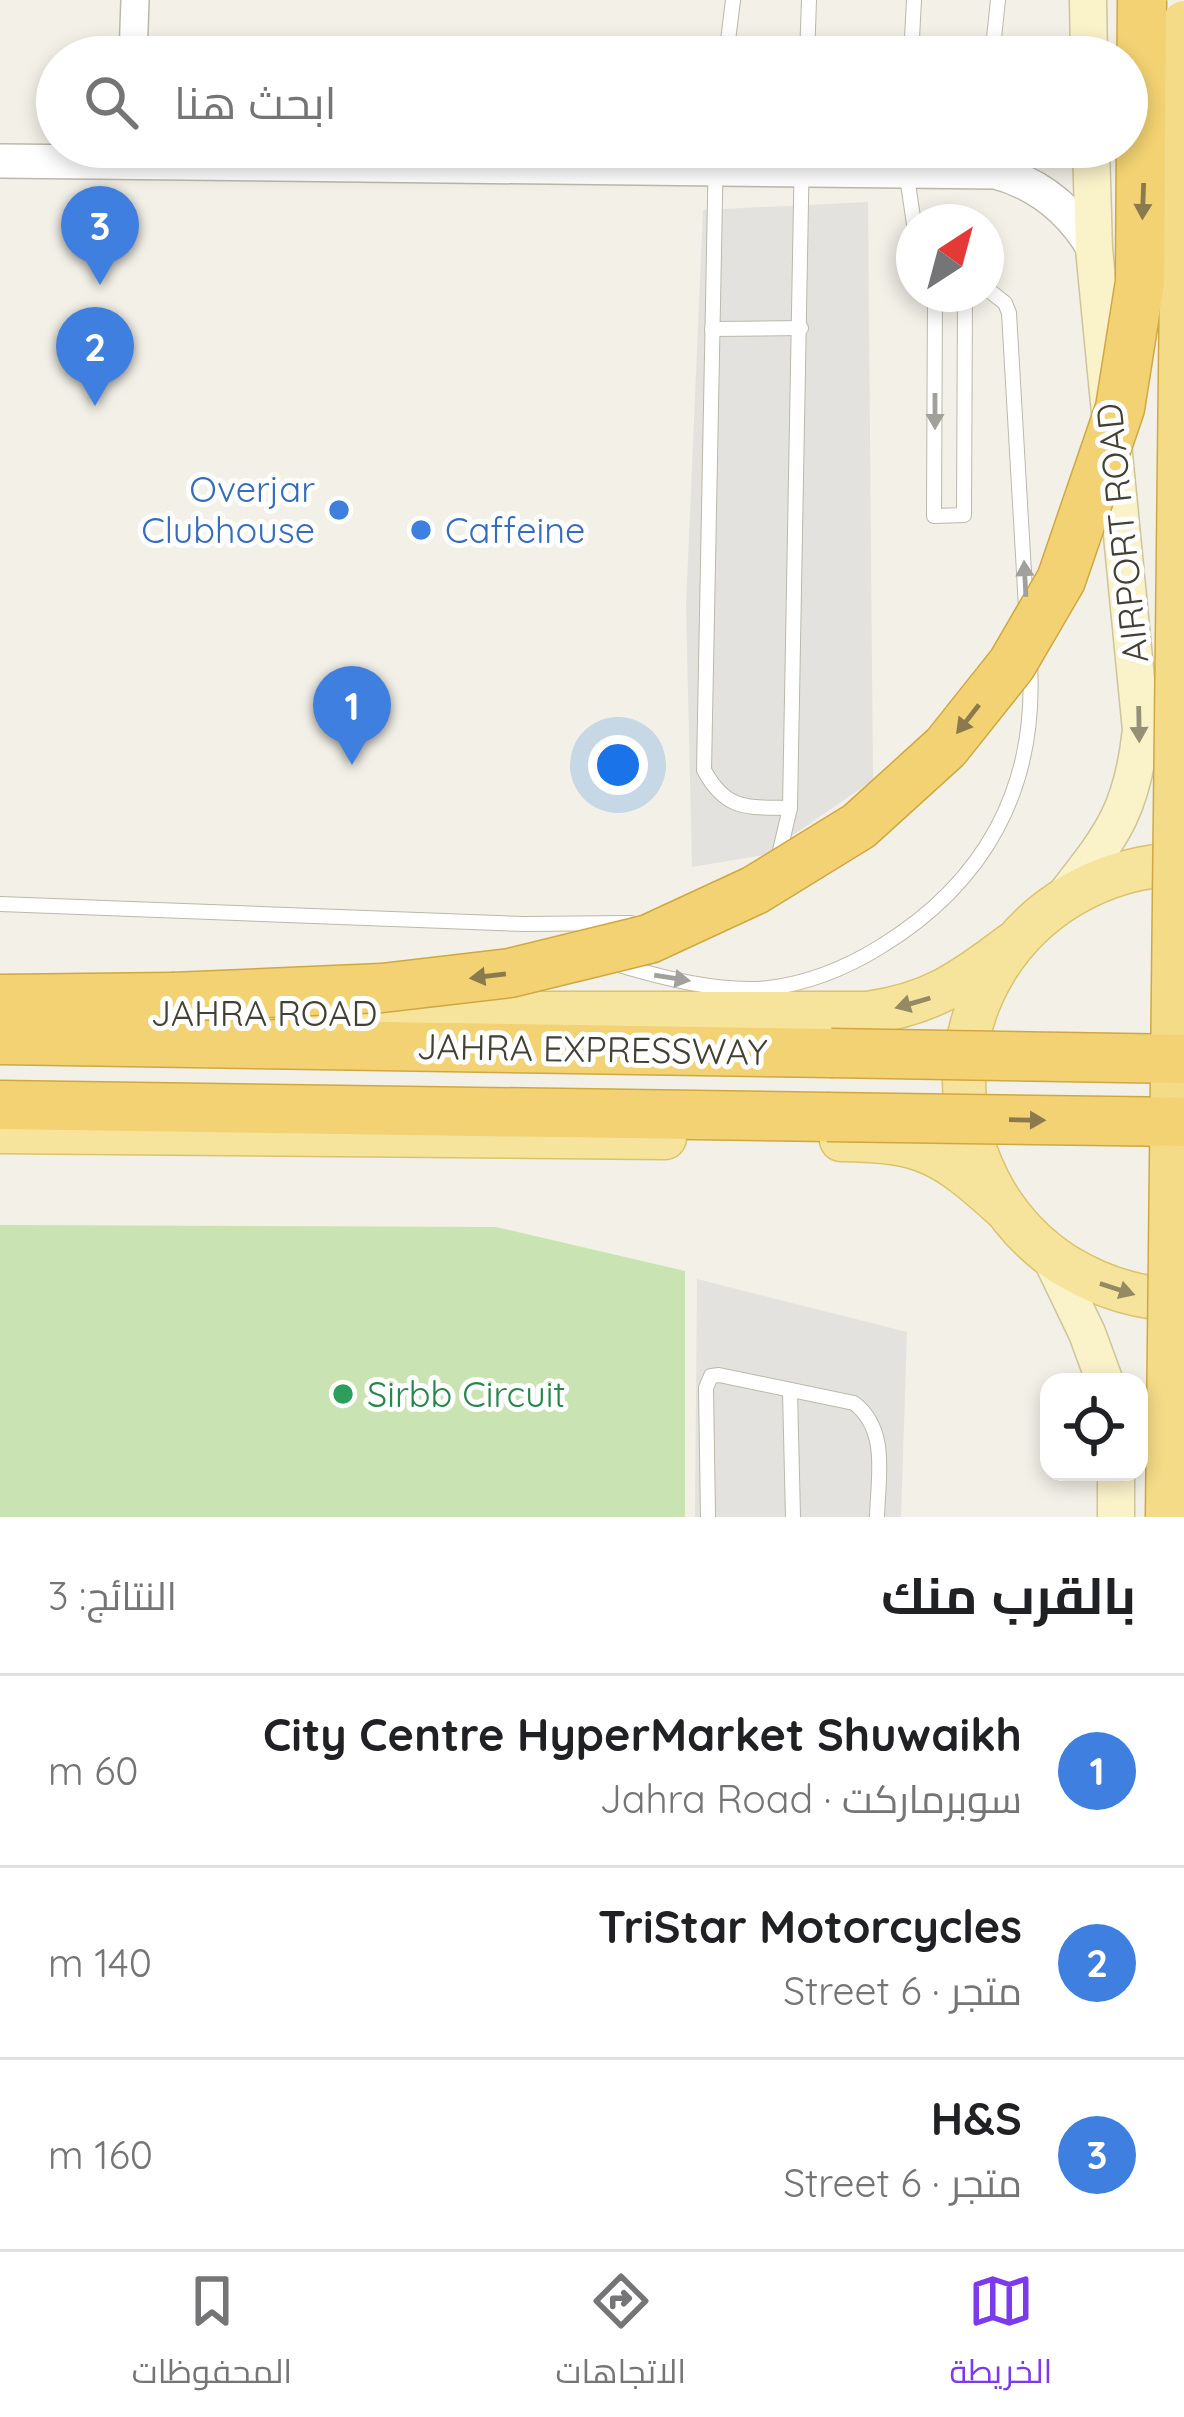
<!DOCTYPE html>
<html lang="ar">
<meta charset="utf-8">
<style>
:root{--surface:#fff;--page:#f2f2f2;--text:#202124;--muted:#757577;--line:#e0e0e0;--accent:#7c3aed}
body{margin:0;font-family:Quicksand,Cairo,sans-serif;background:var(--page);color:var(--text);direction:rtl}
.controls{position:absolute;right:36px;bottom:36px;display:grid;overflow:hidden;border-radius:24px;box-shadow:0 6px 18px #0003}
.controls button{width:108px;height:108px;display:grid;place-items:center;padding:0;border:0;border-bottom:3px solid var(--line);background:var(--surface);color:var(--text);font:60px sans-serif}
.compass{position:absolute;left:896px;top:204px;width:108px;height:108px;border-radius:50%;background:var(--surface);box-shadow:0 6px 18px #0003;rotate:36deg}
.you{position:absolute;left:618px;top:765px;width:42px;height:42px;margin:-30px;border:9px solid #fff;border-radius:50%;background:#1a73e8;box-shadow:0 0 0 18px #1a73e833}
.badge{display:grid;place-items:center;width:78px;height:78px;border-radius:50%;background:var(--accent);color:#fff;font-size:39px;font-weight:700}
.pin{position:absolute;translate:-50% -99px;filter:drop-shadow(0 3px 6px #0008)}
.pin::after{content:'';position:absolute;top:63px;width:42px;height:36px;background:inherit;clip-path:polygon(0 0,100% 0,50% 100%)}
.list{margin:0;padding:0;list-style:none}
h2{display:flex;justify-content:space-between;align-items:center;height:156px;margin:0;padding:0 48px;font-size:51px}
h2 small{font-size:39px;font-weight:400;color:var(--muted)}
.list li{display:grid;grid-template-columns:78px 1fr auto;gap:36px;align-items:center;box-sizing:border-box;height:192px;padding:0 48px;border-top:3px solid var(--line)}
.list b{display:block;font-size:45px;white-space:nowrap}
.list p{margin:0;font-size:39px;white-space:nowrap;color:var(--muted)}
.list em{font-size:39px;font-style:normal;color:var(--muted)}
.icon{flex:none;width:66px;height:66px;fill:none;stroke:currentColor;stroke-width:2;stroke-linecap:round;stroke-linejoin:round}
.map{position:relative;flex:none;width:1184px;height:1517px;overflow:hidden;direction:ltr}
.search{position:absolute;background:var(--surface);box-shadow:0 6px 18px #0003;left:36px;right:36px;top:36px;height:132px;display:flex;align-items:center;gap:30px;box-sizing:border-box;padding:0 42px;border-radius:66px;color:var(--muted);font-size:45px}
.sheet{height:732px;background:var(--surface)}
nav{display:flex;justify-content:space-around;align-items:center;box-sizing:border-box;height:168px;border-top:3px solid var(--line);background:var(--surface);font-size:33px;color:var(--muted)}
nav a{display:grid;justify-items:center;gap:6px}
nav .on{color:var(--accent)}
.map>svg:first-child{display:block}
</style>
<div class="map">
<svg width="1184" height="1517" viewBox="0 0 1184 1517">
<rect width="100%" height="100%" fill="#f2f0e7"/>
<path fill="#c9e3b3" d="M 0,1225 L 496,1227 L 685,1271 L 685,1517 L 0,1517 Z"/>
<g fill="#e3e2df">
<path d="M 868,202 L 873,780 L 764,855 L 692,867 L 686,606 L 703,210 Z"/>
<path d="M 697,1279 L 907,1332 L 901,1517 L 695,1517 Z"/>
</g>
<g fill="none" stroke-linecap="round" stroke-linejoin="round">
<g stroke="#bdb8aa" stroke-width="16">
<g id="service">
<path d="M 726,57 L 733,0"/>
<path d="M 807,57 L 809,0"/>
<path d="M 911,57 L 914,0"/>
<path d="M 992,57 L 998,0"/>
<path d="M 716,147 L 704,770 C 726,811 747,807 790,808"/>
<path d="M 906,170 L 914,224"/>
<path d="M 986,288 L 1005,303 L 1009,313 L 1026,607"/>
<path d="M 935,294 L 934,516 L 964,515 L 965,294"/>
<path d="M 712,329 L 801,328"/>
<path d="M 778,859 L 790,808 L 802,147"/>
<path d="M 0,904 L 524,924 L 631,923"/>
<path d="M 616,964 C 663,978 720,993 769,988 C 809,983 846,968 880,947 C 985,883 1037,788 1030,665"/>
<path d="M 790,1391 L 793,1517"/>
<path d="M 708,1517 L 706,1388 L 711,1376 L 719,1375 L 854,1403 C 889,1430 878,1477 877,1517"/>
</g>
</g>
<g stroke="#bdb8aa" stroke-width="30">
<path id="minor" d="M 133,57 L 135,0"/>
</g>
<g stroke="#bdb8aa" stroke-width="36">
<path id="tertiary" d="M 0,161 L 996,172 C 1040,184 1071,210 1094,249"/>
</g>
<g stroke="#cec59a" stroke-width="39">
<g id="secondary">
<path d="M 1088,0 L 1089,57"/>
<path d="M 1063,898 C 1112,835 1132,812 1141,730 L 1094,249 L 1091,147"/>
<path d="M 1050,1256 L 1087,1333 L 1105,1382"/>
<path d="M 1116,1472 L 1116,1517"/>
</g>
</g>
<g stroke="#dac36d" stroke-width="45">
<g id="primary">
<path d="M 1184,864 C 1015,867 909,1042 994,1191 C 1011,1220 1034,1245 1063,1264 C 1100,1287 1140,1300 1184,1300"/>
<path d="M 295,1013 L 867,1013 C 931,1004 962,982 1012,944"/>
<path d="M 0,1132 L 665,1138"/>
<path d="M 841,1140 C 925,1141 943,1153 1005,1209"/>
</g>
</g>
<g stroke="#d0a842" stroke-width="51">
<g id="motorway">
<path d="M 0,999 L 173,997"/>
<path d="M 0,1040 L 831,1053"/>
<path d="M 0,1105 L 827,1117"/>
</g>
</g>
<use href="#service" stroke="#fff" stroke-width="14"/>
<use href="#minor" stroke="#fff" stroke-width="27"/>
<use href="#tertiary" stroke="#fff" stroke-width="33"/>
<use href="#secondary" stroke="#faf2c9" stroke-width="36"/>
<use href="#primary" stroke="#f6e49c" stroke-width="42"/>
<use href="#motorway" stroke="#f2d272" stroke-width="48"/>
<g stroke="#d0a842" stroke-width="45" stroke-linecap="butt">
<path id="trunk-bridge" d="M 1167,1517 L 1184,22"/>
</g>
<g stroke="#d0a842" stroke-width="51" stroke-linecap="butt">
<g id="motorway-bridge">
<path d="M 173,997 L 382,988 L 510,973 L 649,939 L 755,890 L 859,826 L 946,747 L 1012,664 L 1061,580 L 1120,408 L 1140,282 L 1142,0"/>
<path d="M 831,1053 L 1184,1059"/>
<path d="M 827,1117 L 1184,1122"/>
</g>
</g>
<use href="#trunk-bridge" stroke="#f4db87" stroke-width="42"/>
<use href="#motorway-bridge" stroke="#f2d272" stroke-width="48"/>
</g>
<defs><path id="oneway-solid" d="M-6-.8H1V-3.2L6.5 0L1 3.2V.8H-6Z" transform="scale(3)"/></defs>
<g fill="#8a7a4e">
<use href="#oneway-solid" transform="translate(1143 201) rotate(92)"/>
<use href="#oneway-solid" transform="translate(968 719) rotate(128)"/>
<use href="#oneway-solid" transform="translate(488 976) rotate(173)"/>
<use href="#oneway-solid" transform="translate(1027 1120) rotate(1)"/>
</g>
<g fill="#a2a09a">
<use href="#oneway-solid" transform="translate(935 411) rotate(90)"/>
<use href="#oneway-solid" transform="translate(1025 579) rotate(-93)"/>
<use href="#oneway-solid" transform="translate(672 978) rotate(9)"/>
</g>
<use fill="#969078" href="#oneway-solid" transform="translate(1139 724) rotate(89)"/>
<g fill="#948a64">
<use href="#oneway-solid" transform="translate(913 1003) rotate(164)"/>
<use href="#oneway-solid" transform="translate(1117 1289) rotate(18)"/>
</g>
<g fill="#3f7fe0" stroke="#fff" stroke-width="4.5">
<circle cx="339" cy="510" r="12"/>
<circle cx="421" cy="530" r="12"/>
</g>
<circle fill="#2e9e5b" stroke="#fff" stroke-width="4.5" cx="343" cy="1394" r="12"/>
<g text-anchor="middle" stroke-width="10" stroke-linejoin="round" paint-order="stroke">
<g font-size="36" fill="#366cbe" stroke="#fff" text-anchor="end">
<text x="315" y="502">Overjar<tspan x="315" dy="41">Clubhouse</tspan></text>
<text x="445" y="543" text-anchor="start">Caffeine</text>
</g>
<g font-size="36" fill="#444036" stroke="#fff">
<text transform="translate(1122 533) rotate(-96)" y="13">AIRPORT ROAD</text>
<text x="264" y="1026">JAHRA ROAD</text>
<text transform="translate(592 1049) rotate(1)" y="13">JAHRA EXPRESSWAY</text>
</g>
<g font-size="36" fill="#27864d" stroke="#fff" text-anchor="start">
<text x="367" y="1407">Sirbb Circuit</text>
</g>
</g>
</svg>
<div class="controls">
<button><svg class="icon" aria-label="locate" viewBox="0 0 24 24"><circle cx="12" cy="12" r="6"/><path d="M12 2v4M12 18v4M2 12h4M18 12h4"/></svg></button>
</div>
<svg class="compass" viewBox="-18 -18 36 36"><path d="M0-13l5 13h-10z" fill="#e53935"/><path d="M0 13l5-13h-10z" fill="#757577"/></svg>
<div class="you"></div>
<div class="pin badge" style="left:352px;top:765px;background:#3f7fe0">1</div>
<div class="pin badge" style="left:95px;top:406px;background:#3f7fe0">2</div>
<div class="pin badge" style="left:100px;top:285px;background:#3f7fe0">3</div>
<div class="search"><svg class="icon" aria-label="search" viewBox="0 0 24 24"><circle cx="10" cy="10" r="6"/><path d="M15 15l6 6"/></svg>ابحث هنا</div>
</div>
<section class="sheet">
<h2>بالقرب منك<small>النتائج: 3</small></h2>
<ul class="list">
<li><span class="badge" style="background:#3f7fe0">1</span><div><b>City Centre HyperMarket Shuwaikh</b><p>سوبرماركت · Jahra Road</p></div><em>60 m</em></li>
<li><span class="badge" style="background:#3f7fe0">2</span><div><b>TriStar Motorcycles</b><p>متجر · Street 6</p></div><em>140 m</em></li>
<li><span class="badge" style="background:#3f7fe0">3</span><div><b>H&amp;S</b><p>متجر · Street 6</p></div><em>160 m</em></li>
</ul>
</section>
<nav>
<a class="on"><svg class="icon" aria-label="map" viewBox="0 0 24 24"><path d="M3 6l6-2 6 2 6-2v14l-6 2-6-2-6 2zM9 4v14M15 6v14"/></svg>الخريطة</a>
<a><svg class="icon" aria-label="directions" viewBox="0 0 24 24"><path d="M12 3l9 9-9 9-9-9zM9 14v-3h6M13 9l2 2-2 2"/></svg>الاتجاهات</a>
<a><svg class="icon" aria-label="saved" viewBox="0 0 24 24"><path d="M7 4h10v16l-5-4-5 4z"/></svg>المحفوظات</a>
</nav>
